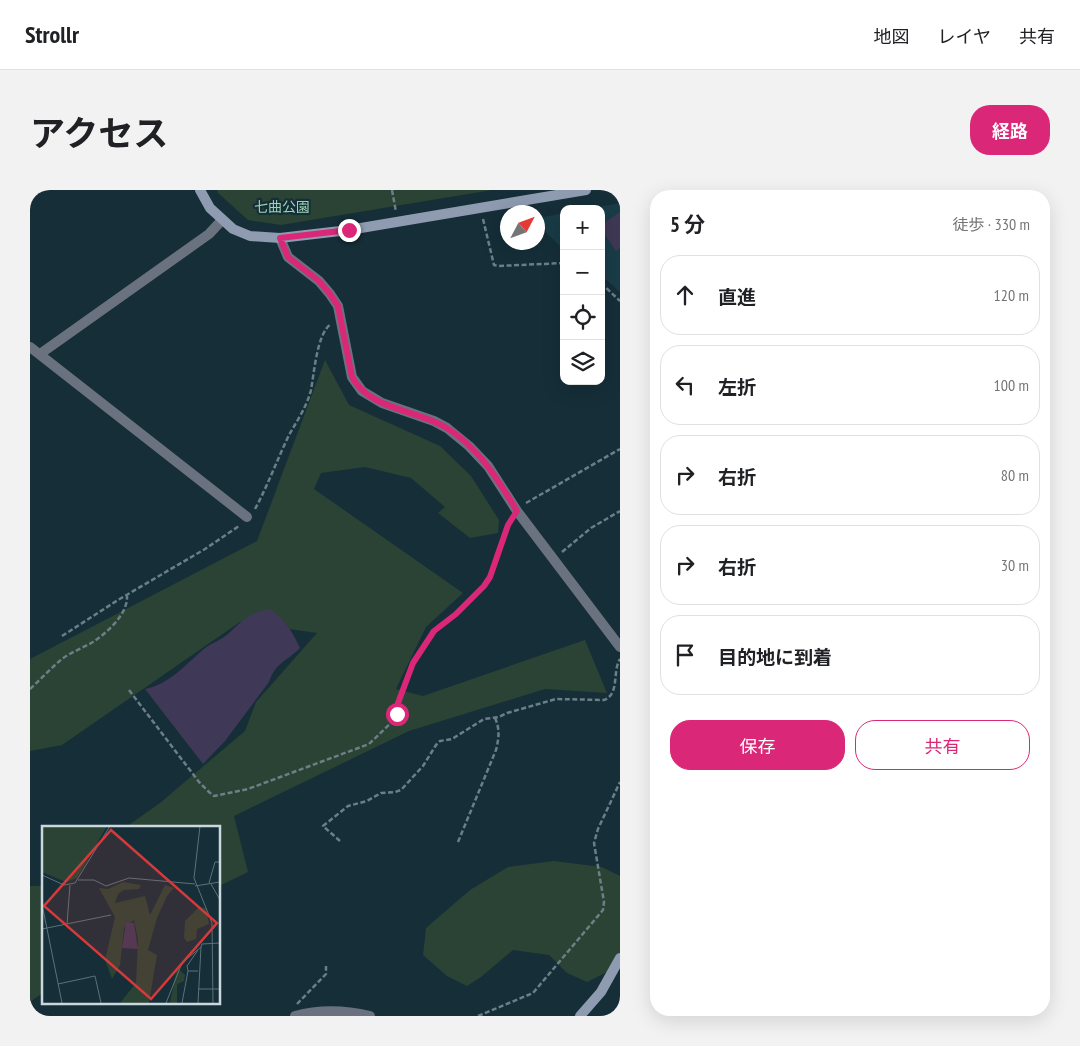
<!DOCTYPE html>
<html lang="ja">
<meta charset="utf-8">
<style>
:root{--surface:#fff;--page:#f2f2f2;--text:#202124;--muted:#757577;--line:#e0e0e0;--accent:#db2777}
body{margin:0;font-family:"PT Sans Narrow","Noto Sans JP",sans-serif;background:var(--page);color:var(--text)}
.controls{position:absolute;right:15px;top:15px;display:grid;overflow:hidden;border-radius:10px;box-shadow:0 5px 20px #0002}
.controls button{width:45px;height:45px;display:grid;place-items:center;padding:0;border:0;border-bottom:1px solid var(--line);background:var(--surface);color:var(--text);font:25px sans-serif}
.compass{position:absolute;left:470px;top:15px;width:45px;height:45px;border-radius:50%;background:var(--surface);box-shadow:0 5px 20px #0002;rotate:49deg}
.stop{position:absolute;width:15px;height:15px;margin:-11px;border:4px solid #db2777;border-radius:50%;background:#fff}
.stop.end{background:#db2777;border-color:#fff;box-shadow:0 1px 5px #0008}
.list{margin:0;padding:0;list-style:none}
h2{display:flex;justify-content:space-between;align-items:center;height:65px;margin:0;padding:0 20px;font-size:21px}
h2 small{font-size:16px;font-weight:400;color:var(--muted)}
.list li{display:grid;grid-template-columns:32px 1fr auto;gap:15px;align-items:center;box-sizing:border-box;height:80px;margin:0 10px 10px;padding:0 10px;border:1px solid var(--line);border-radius:20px}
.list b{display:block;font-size:19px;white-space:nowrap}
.list em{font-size:16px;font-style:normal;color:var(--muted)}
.actions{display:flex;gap:10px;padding:15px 20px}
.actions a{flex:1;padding:11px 0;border:1px solid var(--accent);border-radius:20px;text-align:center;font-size:18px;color:var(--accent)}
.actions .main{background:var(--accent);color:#fff}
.icon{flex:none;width:28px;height:28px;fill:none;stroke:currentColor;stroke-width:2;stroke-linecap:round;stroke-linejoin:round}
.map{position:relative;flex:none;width:590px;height:826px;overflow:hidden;border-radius:20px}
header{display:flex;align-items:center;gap:30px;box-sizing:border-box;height:70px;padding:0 25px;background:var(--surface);border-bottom:1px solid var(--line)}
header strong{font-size:24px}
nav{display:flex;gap:28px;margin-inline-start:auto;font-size:18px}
.intro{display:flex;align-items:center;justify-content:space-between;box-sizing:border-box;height:120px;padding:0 30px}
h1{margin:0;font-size:35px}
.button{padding:12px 22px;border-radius:20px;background:var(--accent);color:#fff;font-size:18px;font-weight:700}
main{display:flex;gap:30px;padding:0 30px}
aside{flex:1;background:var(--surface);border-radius:20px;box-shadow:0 5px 20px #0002}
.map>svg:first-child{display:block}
</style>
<header>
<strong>Strollr</strong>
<nav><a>地図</a><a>レイヤ</a><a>共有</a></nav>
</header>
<div class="intro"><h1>アクセス</h1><a class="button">経路</a></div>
<main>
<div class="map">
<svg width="590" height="826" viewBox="0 0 590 826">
<rect width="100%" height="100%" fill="#152e38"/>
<g fill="#193c47">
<path d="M 590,13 L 590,102 L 571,85 L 571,19 L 557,19 Z"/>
<path d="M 534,23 L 534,60 L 516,42 L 513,27 Z"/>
</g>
<g fill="#2b4334">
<path d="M 187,0 L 462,0 L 251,35 L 218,30 L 188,3 Z"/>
<path d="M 295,170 L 319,215 L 410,256 L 441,286 L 469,330 L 468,343 L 440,348 L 408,323 L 415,317 L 381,288 L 335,277 L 291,283 L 284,299 L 433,403 L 396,437 L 366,499 L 393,506 L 555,450 L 577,503 L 515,499 L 379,541 L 204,626 L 218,682 L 189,696 L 189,637 L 96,637 L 130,613 L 215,541 L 226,512 L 287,443 L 210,432 L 32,555 L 0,561 L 0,469 L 227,351 Z"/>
<path d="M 524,671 L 572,677 L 590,686 L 590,770 L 583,779 L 557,792 L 537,783 L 519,765 L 483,760 L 451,787 L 437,796 L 417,786 L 393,765 L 396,738 L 440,700 L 478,677 Z"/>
<path d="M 0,696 L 14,696 L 14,802 L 0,812 Z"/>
</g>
<g fill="#3f3856">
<path d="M 590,22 L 590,58 L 586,61 L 571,39 L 571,35 Z"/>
<path d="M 240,419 C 253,427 264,444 270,458 C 256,472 246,472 239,492 L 195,551 L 173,574 L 115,499 C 140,494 156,474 175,458 C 182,453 191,450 198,444 C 211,432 221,421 240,419 Z"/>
</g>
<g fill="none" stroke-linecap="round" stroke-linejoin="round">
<g stroke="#6b7f87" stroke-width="2.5" stroke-dasharray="5 2.5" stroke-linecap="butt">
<path d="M 362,0 L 366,22"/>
<path d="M 453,29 L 464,75 L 468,76 L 534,73"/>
<path d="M 571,93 L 590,111"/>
<path d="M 496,313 L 590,259"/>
<path d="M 225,319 C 238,295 247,270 259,245 C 267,231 277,216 281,200 C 284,184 287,143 301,134"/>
<path d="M 532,362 L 561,338 L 590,321"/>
<path d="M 32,446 L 88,410 L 175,359 L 209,336"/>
<path d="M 0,499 C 11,489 21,478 32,469 C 41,462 53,458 63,452 C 77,443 98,424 97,406"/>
<path d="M 99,500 L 169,592 L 179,602 L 184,606 L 218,599 L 339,554 L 364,530 L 367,525 L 368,513 L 376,489 L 383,473 L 404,441 L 434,417 L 454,396 L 459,387 L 480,331"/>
<path d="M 310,651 L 293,636 L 318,616 L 337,611 L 351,603 L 365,602 L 371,600 L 393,576 L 406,555 L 410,551 L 422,549 L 454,529 L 469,527 L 477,523 L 526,509 L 574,510 C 590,504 582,482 590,469"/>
<path d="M 428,652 L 466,560 C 469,548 470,539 465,528"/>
<path d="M 267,814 L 296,784 L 296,776"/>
<path d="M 448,826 L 503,803 L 573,720 L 574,712 L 564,653 L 568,639 L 590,592"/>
</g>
<g stroke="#6a7280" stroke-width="10">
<path d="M 250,48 L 258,67 L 289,91 L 300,104 L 308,116 L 322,187 L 332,201 L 352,213 L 404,231 L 417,238 L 439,256 L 458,276 L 487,321 L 590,457"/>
<path d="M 0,157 L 217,327"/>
<path d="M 10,164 L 179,44 L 192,30"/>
<path d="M 265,826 C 290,819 315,820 340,826"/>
</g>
<g stroke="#8e9bb0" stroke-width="10">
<path d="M 170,0 L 180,18 L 203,39 L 220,46 L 250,48 L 319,40 L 556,0"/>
<path d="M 550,826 L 571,802 L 590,768"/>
</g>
</g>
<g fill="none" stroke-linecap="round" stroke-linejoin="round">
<path stroke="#db2777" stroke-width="6" d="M 319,40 L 250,48 L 258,67 L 289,91 L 300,104 L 308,116 L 322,187 C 340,220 385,219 415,237 C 448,256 468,290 487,321 L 478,335 L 460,387 L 454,396 L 426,424 L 404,441 L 383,473 L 368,513 L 367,524"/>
</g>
<g text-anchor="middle" stroke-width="4.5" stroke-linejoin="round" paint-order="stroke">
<g font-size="14" fill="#9ad6af" stroke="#152e38">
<text x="252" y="22">七曲公園</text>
</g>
</g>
<g transform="translate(12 636)">
<rect width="178" height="178" fill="#152e38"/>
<path d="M 0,0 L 65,0 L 35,52 L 24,56 L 0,46 ZM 81,56 L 99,59 L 97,63 L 82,64 L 76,68 L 73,77 L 103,70 L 108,89 L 123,59 L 132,62 L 125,70 L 115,92 L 106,124 L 115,129 L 107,177 L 78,177 L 94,157 L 96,114 L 92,94 L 82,102 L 78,139 L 70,153 L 63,134 L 73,91 L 57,62 L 66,63 ZM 157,81 L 164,82 L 167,98 L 155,103 L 154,113 L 145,116 L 142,112 L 143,95 ZM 135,142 L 143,149 L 142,155 L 135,158 L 135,177 L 128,177 Z" fill="#2b4334"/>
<path d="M 84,96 L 92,97 L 96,123 L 80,122 Z" fill="#3f3856"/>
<path fill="none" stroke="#5d727a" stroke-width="1" d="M 158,0 L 152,52 L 170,97 L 171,177M 0,49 L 22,59 L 33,57 L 68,0M 36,54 L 52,54 L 64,60 L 87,52 L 153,58M 167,57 L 173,36 L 178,36M 169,58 L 178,74M 153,60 L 178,56M 0,78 L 20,177M 25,98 L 28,59M 0,103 L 69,89M 146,145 L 145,140 L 156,124M 16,158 L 53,150 L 59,177M 156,163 L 178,163M 124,177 L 140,137 L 159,121M 140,177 L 146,145 L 156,145M 156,177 L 159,121 L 160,118 L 178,117"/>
<path fill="#d53a3a" fill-opacity="0.15" stroke="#d53a3a" stroke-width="2.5" d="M 69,4 L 175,97 L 109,173 L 2,80 Z"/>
<rect width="178" height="178" fill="none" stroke="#cad8de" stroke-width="2.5"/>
</g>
</svg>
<div class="controls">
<button>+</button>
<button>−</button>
<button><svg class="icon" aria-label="locate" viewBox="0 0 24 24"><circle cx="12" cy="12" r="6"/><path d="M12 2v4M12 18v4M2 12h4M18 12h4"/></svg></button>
<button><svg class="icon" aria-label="layers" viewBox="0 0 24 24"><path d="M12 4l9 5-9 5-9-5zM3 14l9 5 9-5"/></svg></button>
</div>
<svg class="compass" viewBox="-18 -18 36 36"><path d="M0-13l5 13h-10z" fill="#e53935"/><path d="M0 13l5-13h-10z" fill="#757577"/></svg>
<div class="stop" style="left:367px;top:524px"></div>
<div class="stop end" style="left:319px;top:40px"></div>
</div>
<aside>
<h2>5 分<small>徒歩 · 330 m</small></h2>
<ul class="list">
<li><svg class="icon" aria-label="ahead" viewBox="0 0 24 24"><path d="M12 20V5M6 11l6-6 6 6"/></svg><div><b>直進</b></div><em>120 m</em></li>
<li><svg class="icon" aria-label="left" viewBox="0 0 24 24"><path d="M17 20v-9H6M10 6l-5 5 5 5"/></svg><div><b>左折</b></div><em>100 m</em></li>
<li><svg class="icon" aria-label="right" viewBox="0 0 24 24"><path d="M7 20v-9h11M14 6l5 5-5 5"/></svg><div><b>右折</b></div><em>80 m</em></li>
<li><svg class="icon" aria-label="right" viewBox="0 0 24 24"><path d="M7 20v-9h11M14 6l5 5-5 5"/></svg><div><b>右折</b></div><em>30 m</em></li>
<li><svg class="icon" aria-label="arrive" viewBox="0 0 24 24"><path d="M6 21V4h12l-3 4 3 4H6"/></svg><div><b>目的地に到着</b></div></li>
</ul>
<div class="actions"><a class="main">保存</a><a>共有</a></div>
</aside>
</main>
